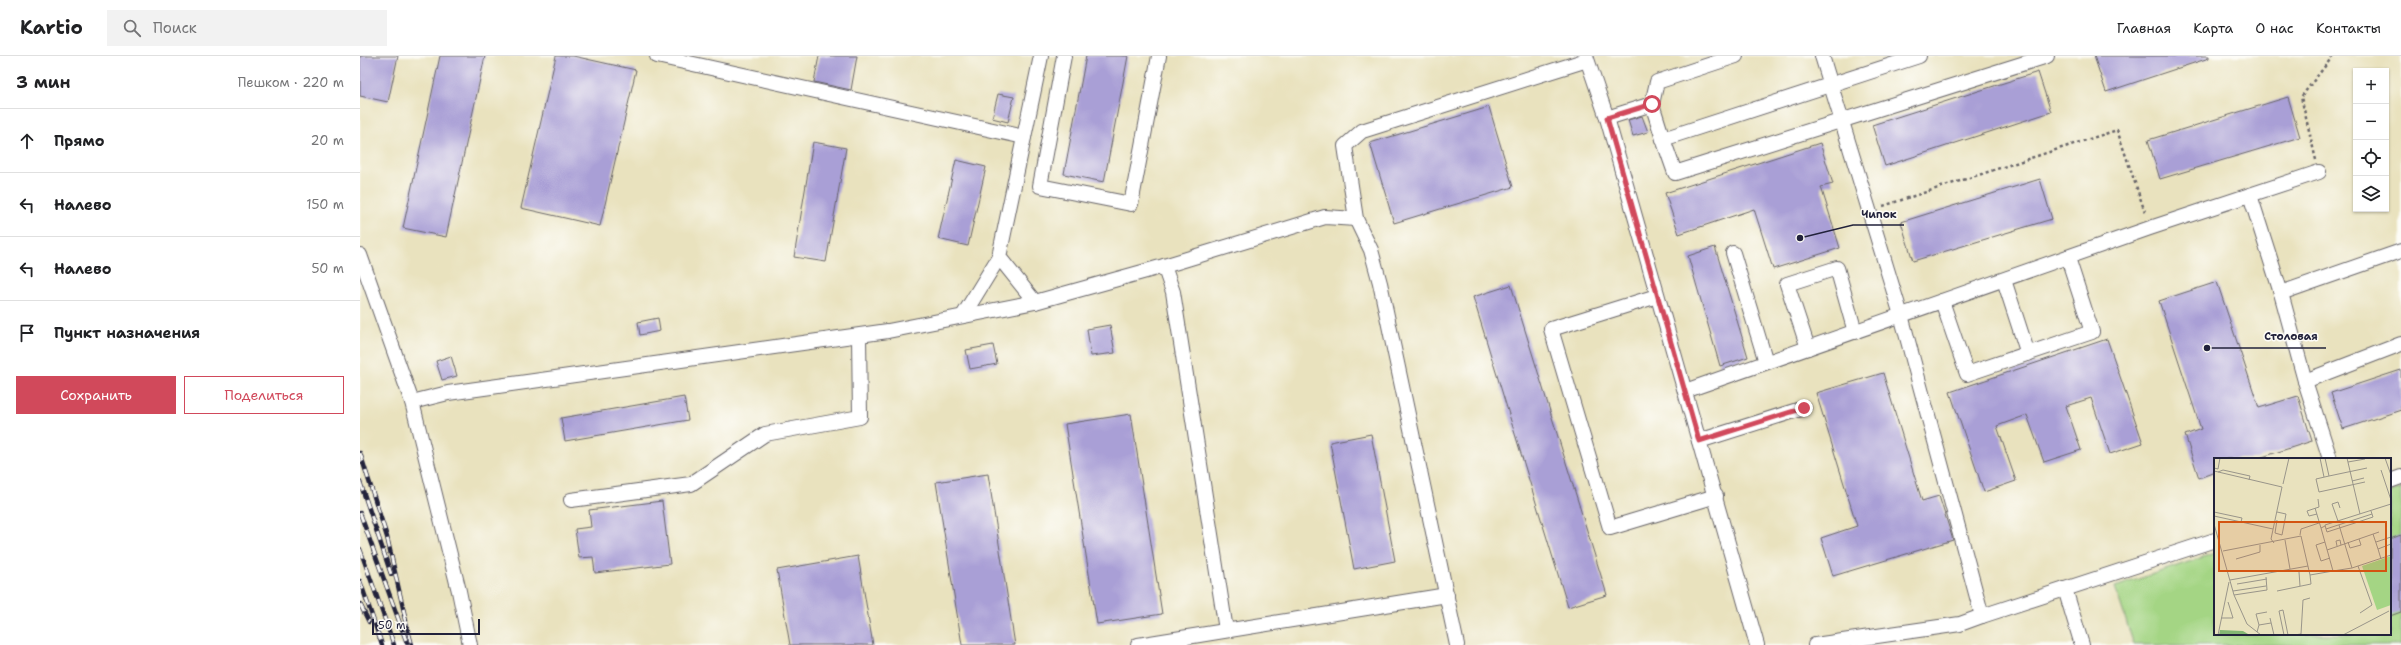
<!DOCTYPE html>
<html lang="ru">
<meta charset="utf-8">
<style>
:root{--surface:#fff;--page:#f2f2f2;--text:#202124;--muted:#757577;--line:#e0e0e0;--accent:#d1495b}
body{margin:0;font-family:"Shantell Sans",sans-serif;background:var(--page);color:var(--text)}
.controls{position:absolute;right:12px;top:12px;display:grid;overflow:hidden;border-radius:0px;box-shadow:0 1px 3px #0004}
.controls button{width:36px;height:36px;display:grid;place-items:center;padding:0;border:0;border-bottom:1px solid var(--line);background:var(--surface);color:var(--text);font:20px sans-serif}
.scale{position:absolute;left:12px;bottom:10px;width:108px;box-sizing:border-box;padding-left:4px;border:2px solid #22223b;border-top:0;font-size:11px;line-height:14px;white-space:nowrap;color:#22223b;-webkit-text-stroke:3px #fdfcf7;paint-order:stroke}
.stop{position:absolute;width:12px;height:12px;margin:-9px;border:3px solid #d1495b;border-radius:50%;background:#fff}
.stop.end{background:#d1495b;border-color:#fff;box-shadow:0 1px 4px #0008}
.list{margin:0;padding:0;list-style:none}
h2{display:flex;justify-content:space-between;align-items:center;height:52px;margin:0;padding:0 16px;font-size:17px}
h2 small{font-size:13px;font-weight:400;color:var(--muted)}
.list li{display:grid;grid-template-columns:26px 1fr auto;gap:12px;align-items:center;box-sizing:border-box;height:64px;padding:0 16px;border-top:1px solid var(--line)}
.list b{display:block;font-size:15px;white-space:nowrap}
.list em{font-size:13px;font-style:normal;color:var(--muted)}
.actions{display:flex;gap:8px;padding:12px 16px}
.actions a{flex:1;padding:9px 0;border:1px solid var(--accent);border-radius:0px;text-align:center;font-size:14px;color:var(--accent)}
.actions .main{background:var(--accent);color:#fff}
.icon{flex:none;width:22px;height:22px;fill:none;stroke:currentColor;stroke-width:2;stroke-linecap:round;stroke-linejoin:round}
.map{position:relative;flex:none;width:2041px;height:589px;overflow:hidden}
header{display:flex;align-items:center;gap:24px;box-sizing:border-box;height:56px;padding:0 20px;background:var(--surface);border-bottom:1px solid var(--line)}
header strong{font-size:19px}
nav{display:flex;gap:22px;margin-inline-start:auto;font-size:14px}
.search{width:280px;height:36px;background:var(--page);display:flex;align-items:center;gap:10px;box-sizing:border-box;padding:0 14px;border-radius:0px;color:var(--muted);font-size:15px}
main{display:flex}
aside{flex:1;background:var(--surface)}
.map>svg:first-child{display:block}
</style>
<header>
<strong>Kartio</strong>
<div class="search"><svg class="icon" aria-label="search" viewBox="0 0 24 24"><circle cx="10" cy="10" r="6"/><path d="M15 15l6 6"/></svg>Поиск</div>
<nav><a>Главная</a><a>Карта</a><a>О нас</a><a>Контакты</a></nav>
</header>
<main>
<aside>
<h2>3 мин<small>Пешком · 220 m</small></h2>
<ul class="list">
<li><svg class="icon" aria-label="ahead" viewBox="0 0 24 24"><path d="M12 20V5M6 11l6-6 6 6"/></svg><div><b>Прямо</b></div><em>20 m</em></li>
<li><svg class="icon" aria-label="left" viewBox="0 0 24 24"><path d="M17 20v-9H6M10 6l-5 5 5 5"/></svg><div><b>Налево</b></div><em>150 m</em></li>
<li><svg class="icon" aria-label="left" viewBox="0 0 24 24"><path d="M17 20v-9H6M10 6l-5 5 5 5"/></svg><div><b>Налево</b></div><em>50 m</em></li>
<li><svg class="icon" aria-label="arrive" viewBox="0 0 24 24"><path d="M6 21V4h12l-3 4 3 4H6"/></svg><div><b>Пункт назначения</b></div></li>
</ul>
<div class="actions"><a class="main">Сохранить</a><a>Поделиться</a></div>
</aside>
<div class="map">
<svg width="2041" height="589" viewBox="0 0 2041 589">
<rect width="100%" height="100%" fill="#fdfcf7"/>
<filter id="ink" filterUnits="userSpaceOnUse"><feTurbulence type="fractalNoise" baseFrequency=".025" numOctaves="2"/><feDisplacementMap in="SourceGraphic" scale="8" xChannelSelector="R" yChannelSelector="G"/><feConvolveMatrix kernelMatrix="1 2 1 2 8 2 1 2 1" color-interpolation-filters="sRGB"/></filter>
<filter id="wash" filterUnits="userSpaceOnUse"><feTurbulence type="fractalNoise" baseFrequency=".012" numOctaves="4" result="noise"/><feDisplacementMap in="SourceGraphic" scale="16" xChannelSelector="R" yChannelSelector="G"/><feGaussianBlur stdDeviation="0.9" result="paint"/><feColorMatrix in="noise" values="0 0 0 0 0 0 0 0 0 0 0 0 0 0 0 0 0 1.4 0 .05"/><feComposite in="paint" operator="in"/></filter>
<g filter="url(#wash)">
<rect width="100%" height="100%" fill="#e9e2be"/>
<path fill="#a4d584" stroke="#637c60" d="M 2041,433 L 2041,589 L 1774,589 L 1755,531 L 1855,497 L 1855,578 L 2030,578 L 2030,437 Z"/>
<g id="blocks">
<g fill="#a99fd6">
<path d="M 0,0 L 38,0 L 28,46 L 0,40 Z"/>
<path d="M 80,0 L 125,0 L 86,181 L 43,172 Z"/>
<path d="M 196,0 L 213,0 L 276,14 L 240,170 L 161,152 Z"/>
<path d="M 459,0 L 497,0 L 491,34 L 454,26 Z"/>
<path d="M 726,0 L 768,0 L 744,126 L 704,118 Z"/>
<path d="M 1734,0 L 1849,0 L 1849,2 L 1746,36 Z"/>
<path d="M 1678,16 L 1691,56 L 1525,110 L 1512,69 Z"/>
<path d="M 638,38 L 654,41 L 648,66 L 632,62 Z"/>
<path d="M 1928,41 L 1940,81 L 1800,123 L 1788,84 Z"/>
<path d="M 1129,51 L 1153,131 L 1034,167 L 1010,87 Z"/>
<path d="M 1282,60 L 1288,76 L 1273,80 L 1268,64 Z"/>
<path d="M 453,86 L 486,92 L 466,206 L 434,201 Z"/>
<path d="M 1460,87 L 1473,128 L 1461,131 L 1480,192 L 1413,213 L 1394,153 L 1319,178 L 1305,137 Z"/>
<path d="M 596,104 L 626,111 L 608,190 L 578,183 Z"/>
<path d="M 1680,123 L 1692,163 L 1553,205 L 1541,166 Z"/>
<path d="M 1355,191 L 1388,301 L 1360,310 L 1328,200 Z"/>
<path d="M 1857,226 L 1899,352 L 1938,340 L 1952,385 L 1896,403 L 1855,403 L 1855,416 L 1839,422 L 1825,379 L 1841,373 L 1799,245 Z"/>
<path d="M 1151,229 L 1247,539 L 1208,551 L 1113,241 Z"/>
<path d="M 298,262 L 300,275 L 280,279 L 278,266 Z"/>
<path d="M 750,269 L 755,297 L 731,300 L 727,273 Z"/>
<path d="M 1747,283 L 1783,387 L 1750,398 L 1731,342 L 1706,350 L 1721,394 L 1684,406 L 1667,359 L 1637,370 L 1656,425 L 1624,436 L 1590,336 Z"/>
<path d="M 633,289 L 637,308 L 610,313 L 606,294 Z"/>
<path d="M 91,300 L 97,320 L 82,324 L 76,305 Z"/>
<path d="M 2041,314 L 2041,354 L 1983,373 L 1971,337 Z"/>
<path d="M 1523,317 L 1562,445 L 1579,440 L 1593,484 L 1473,520 L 1461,482 L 1497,470 L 1456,337 Z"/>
<path d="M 324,341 L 328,364 L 205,385 L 201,362 Z"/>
<path d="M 771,358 L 802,558 L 737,568 L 705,368 Z"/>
<path d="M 1011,378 L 1035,505 L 994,513 L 970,386 Z"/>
<path d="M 628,418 L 655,589 L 602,589 L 576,426 Z"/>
<path d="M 302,445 L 310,508 L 235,517 L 233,501 L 219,502 L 215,473 L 231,471 L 229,454 Z"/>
<path d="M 2041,479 L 2041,556 L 2030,560 L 2030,483 Z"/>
<path d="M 498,500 L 513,589 L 430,589 L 417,514 Z"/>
</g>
</g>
</g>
<g filter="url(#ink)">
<use href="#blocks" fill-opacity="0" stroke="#686569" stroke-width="1"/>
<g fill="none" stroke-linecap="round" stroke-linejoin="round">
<g stroke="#686569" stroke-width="16">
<g id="minor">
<path d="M 297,0 L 664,81"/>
<path d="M 704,0 L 680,130 L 771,148 L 799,0"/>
<path d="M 1226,0 L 1247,62"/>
<path d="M 1376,0 L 1297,26 L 1292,48 L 1303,83 L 1559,0"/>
<path d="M 1462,0 L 1541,259 L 1622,560 L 1855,484"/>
<path d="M 1292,48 L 1247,62 L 1397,589"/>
<path d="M 1303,83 L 1315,117 L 1687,0"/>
<path d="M 1890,139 L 1921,237 L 1945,325"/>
<path d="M 996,163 L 985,90 L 1002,75 L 1227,4"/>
<path d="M 1373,197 L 1406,306"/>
<path d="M 0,199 L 52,346 L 99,535 L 110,589"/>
<path d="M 804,210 L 813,236 L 866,574"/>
<path d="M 1644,224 L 1668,298"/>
<path d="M 1921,237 L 2041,195"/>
<path d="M 1297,240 L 1191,273 L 1250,472 L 1356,440"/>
<path d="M 1582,245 L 1607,318 L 1732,276 L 1708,202"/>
<path d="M 675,246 L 639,201 L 681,0"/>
<path d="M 604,258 L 639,201"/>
<path d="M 1448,292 L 1427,228 L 1477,212 L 1495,276"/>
<path d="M 1325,335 L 1790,172 L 1959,116"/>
<path d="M 52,346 L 88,337 L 528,275 L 675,246 L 804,210 L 965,161 L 996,163 L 1011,194 L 1020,227 L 1097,589"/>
<path d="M 1339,385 L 1444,352"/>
<path d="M 1970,403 L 1945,325 L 2041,288"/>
<path d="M 2030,425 L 2041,421"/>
<path d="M 211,444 L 331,428 L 405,378 L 500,361 L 499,280"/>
<path d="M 1705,533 L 1722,589"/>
<path d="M 778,589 L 1087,539"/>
<path d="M 1455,589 L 1600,568 L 1622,560"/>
</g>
</g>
<g stroke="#686569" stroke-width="2.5" stroke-dasharray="3 3" stroke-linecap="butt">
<path d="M 1956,104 L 1941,41 L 1973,0"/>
<path d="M 1523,150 L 1757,74 L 1786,159"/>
</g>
<use href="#minor" stroke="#fff" stroke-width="14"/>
<g stroke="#22223b" stroke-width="4.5">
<g id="rail">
<path d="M 0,397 L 27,481 L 46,565"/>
<path d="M 0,426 L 31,518"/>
<path d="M 0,457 L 47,587"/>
<path d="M 0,493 L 34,589"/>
<path d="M 0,525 L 22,589"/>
<path d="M 0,548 L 9,566"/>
<path d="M 44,560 L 52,589"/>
</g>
</g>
<use href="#rail" stroke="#fdfcf7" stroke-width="3" stroke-dasharray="9" stroke-linecap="butt"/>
</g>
</g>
<g fill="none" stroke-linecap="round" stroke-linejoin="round" filter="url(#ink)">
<path stroke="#d1495b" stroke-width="5" d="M 1292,48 L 1247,62 L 1339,385 L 1444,352"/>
</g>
<g transform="translate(1854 402)">
<rect width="177" height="177" fill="#e9e2be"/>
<path d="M 177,98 L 177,147 L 163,152 L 148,108 Z" fill="#a4d584"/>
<path d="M 6,172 L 29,173 L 34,176 L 5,177 Z" fill="#83b672"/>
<path fill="none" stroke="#99958a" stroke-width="1" d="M 106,0 L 110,19M 111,0 L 115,18 L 153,10M 133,0 L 146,56M 171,0 L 177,17M 134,4 L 151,1M 0,10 L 4,11 L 6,0M 167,12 L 177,42M 0,13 L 68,29 L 57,81 L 60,85M 4,14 L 9,12 L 36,18 L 35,22M 115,18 L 102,21 L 105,34 L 151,24M 138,23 L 150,20M 69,26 L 75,0M 101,50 L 107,70M 157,53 L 158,56 L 112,71 L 111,67 L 177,46M 0,54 L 28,60 L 27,64M 63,54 L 72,56 L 68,77 L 61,75 L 63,62M 103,56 L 95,58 L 93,53 L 105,49 L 104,41M 0,58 L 59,71M 124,63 L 118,46 L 124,44 L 126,50M 0,66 L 20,137 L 33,166 L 47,177M 125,67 L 138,110 L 177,97M 111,68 L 107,70 L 119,113 L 138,110M 112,71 L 113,74 L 144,64 L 159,59 L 158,56M 159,76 L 164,91M 86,77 L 87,71 L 105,65M 71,82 L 76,111M 111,84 L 102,87 L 107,103 L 116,100M 134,84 L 136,90 L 147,87 L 145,81M 162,84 L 177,79M 123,88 L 122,83 L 126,82 L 127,87M 113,92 L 165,74M 9,93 L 87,78 L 96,117 L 119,113M 22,101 L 46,94 L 46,87M 167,101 L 164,91 L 177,86M 144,108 L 158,147 L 146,155M 85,114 L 86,128M 16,122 L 94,108M 23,126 L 53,121M 19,133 L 52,128M 63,133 L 97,126 L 96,117M 20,137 L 53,132 L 52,119M 7,160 L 19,160 L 14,144M 56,160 L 60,177M 45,167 L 57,165M 43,174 L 45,167 L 42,156 L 53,154M 4,177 L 15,124M 70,177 L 65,153 L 69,152 L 74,177M 80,177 L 87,176 L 89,142 L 96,140M 129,177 L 175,153"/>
<path fill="#d45411" fill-opacity="0.15" stroke="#d45411" stroke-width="2" d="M 5,64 L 172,64 L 172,113 L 5,113 Z"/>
<rect width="177" height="177" fill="none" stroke="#22223b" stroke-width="2"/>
</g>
<path fill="none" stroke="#22223b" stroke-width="1.5" d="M1440 182L1493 169H1544M1847 292L1897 292H1966"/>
<g fill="#22223b" stroke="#fdfcf7" stroke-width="1.5">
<circle cx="1440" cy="182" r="4"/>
<circle cx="1847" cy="292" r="4"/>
</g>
<g font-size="11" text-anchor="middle" font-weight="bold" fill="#22223b" stroke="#fdfcf7" stroke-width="3" stroke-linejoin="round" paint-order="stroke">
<text x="1519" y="162">Чипок</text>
<text x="1931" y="284">Столовая</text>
</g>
</svg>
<div class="controls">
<button>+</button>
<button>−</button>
<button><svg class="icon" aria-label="locate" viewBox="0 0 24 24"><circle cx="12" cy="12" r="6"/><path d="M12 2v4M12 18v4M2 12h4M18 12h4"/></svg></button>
<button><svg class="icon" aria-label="layers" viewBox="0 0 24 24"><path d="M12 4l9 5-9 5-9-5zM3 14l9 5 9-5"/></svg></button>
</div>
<div class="scale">50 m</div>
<div class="stop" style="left:1292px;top:48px"></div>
<div class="stop end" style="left:1444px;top:352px"></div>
</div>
</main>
